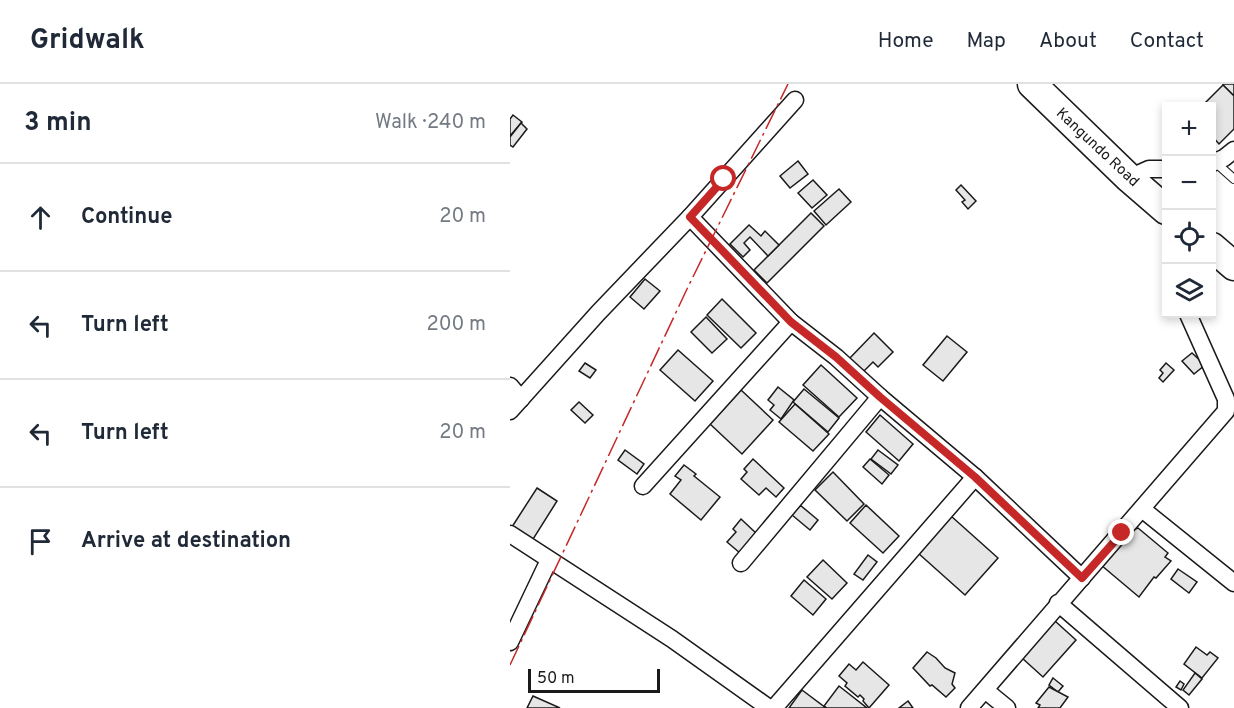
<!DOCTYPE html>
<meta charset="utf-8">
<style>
:root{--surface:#fff;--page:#f2f2f3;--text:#1f2937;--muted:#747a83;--line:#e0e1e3}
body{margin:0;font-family:Overpass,sans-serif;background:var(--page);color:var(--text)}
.controls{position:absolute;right:18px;top:18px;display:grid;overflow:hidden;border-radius:0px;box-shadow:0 3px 9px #0003}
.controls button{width:54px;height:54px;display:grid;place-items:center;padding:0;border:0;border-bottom:2px solid var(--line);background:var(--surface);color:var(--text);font:30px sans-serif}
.scale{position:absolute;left:18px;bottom:15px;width:132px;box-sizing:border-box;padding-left:6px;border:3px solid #1a1a1a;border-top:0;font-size:16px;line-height:21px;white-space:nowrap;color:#1a1a1a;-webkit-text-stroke:4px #fff;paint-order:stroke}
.stop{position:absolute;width:18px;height:18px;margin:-14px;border:4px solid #c62828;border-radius:50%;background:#fff}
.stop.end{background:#c62828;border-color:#fff;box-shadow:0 2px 6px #0008}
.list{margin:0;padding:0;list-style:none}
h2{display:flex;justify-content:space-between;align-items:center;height:78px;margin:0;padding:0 24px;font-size:26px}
h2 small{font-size:20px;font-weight:400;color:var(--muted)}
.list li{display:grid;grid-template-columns:39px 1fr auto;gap:18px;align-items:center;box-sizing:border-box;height:108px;padding:0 24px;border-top:2px solid var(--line)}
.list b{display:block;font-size:22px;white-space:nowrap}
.list em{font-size:20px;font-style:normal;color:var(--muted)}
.icon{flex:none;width:33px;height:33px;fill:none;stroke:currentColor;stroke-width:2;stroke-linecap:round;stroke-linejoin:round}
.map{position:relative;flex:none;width:724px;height:624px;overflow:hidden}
header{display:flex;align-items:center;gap:36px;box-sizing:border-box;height:84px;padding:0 30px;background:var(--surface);border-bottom:2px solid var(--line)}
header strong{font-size:28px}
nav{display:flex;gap:33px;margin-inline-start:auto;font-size:21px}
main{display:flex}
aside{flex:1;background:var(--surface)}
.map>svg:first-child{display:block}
</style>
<header>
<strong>Gridwalk</strong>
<nav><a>Home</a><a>Map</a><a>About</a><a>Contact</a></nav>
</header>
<main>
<aside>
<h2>3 min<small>Walk · 240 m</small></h2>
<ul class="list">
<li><svg class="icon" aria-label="ahead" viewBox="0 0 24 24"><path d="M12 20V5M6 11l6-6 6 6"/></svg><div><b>Continue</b></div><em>20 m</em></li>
<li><svg class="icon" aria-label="left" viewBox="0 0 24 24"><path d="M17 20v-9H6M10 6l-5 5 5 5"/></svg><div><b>Turn left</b></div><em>200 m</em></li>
<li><svg class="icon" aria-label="left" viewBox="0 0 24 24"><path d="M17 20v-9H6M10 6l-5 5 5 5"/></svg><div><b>Turn left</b></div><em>20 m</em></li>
<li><svg class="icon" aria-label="arrive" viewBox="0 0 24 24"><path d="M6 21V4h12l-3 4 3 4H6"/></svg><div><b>Arrive at destination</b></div></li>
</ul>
</aside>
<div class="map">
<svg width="724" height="624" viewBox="0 0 724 624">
<rect width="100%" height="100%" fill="#fff"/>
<g fill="#e6e6e6" stroke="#1a1a1a" stroke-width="1.5">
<path d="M 714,0 L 724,0 L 724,12 L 713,1 Z"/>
<path d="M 713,1 L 724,12 L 724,45 L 709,60 L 702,52 L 702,22 L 692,22 Z"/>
<path d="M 3,31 L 12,38 L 0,52 L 0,35 Z"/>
<path d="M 11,39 L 17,45 L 3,63 L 0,61 L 0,53 Z"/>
<path d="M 288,77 L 298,90 L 280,104 L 270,92 Z"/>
<path d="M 303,96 L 317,111 L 302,124 L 288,109 Z"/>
<path d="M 451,101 L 466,117 L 458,125 L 452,118 L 455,116 L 446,106 Z"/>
<path d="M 329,105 L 341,118 L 316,141 L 304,127 Z"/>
<path d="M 301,129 L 314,142 L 257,199 L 244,186 Z"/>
<path d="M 239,141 L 251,152 L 255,147 L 269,161 L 258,172 L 240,153 L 234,159 L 240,166 L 233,173 L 220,160 Z"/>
<path d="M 135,195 L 150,207 L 134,225 L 120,213 Z"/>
<path d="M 212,215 L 246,249 L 231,264 L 197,231 Z"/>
<path d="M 196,233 L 217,255 L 202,269 L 181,248 Z"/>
<path d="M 364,249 L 383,268 L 368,283 L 363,278 L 351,290 L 338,276 Z"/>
<path d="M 437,252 L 457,268 L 433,297 L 413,281 Z"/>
<path d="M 168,266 L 203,297 L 185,317 L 150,286 Z"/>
<path d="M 682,269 L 695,281 L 684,290 L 672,277 Z"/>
<path d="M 75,279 L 86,286 L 80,294 L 69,287 Z"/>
<path d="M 656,279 L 664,286 L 653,298 L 649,294 L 653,289 L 650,286 Z"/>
<path d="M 311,281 L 347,314 L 329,333 L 293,301 Z"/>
<path d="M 268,303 L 284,316 L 271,335 L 260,326 L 264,321 L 258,316 Z"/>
<path d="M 294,305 L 329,334 L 318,348 L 283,318 Z"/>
<path d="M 231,306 L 263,336 L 232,370 L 200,340 Z"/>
<path d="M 69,318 L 83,331 L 75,339 L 61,326 Z"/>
<path d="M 285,320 L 319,350 L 303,367 L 269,338 Z"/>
<path d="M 370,331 L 403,360 L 389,377 L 356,348 Z"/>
<path d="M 115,366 L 134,380 L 127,390 L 108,376 Z"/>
<path d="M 368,366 L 388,381 L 381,390 L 361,375 Z"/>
<path d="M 243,375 L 274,404 L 266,413 L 256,404 L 249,411 L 231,395 L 237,388 L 234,385 Z"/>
<path d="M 360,375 L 379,391 L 372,400 L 353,383 Z"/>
<path d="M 174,381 L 186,390 L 184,392 L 210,413 L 191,436 L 160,410 L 171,396 L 165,392 Z"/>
<path d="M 323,388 L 354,420 L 337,437 L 305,406 Z"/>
<path d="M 27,404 L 47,417 L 20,460 L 0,446 Z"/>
<path d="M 290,421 L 308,436 L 300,446 L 282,431 Z"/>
<path d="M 356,421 L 389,452 L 373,469 L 340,439 Z"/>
<path d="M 441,432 L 488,474 L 455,511 L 408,469 Z"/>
<path d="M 231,435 L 247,450 L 230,469 L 217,458 L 226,448 L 223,445 Z"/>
<path d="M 628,444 L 658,469 L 655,473 L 661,477 L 646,494 L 644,493 L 629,513 L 591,481 L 620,447 Z"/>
<path d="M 358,471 L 367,478 L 353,496 L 344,490 Z"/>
<path d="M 313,476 L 337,499 L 322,515 L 297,493 Z"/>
<path d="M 668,485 L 687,498 L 679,509 L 661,495 Z"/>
<path d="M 294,496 L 316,515 L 303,531 L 281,512 Z"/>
<path d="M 545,537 L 566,556 L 533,593 L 512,574 Z"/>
<path d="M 686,563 L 697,571 L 700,568 L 708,574 L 692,594 L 674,580 Z"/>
<path d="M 417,568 L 426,574 L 435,584 L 445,589 L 442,600 L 445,604 L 436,613 L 422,601 L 420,602 L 403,584 Z"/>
<path d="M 353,578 L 379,601 L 359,624 L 353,617 L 354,615 L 350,611 L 348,613 L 335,602 L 337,599 L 329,592 L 339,580 L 346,586 Z"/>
<path d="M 685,589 L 692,595 L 679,611 L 673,606 Z"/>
<path d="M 543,594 L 553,602 L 548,608 L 539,601 Z"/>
<path d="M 670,597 L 674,600 L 671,606 L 666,603 Z"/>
<path d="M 329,602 L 357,624 L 317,624 L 314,622 Z"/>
<path d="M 539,603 L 558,613 L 550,624 L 528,624 L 530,621 L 526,619 Z"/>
<path d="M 292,606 L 316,624 L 279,624 Z"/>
<path d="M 23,612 L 50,624 L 17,624 Z"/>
<path d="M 398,617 L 403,624 L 389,624 Z"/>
</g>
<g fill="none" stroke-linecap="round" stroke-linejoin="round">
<g stroke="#1a1a1a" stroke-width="10">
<path id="lane" d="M 705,78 L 724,95"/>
</g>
<g stroke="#1a1a1a" stroke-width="19">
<g id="street">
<path d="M 702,79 L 714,74 L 724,66"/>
<path d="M 619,94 L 639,85 L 656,85"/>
<path d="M 180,133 L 281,238 L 326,273 L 370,313 L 465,393 L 572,494"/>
<path d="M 0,302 L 11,315"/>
<path d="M 0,327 L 88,229 L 180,133 L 285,16"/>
<path d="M 133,402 L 281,238"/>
<path d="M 632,425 L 724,499"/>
<path d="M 0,450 L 162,555 L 259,624"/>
<path d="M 231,479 L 370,313"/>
<path d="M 548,519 L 670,624"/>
<path d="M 0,558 L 39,476"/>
<path d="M 475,606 L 497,624"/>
<path d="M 264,624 L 465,393"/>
<path d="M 459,624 L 716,327 L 716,315 L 678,230"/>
</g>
</g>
<g stroke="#1a1a1a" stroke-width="31">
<g id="highway">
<path d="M 522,0 L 619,94 L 656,126"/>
<path d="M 702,163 L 724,182"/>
</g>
</g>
<use href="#lane" stroke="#fff" stroke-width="8"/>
<use href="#street" stroke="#fff" stroke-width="16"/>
<use href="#highway" stroke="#fff" stroke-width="28"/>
<path stroke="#c62828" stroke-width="1.5" stroke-dasharray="21 4.5 3 4.5" stroke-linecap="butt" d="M 0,581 L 177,205 L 278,0"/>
</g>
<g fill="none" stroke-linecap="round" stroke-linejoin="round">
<path stroke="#c62828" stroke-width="8" d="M 214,95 L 180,133 L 281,238 L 326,273 L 370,313 L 465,393 L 572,494 L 612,449"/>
</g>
<g text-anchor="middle" stroke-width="4.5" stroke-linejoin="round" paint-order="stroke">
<g font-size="15" fill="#1a1a1a" stroke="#fff">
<text transform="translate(588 63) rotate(43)" y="5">Kangundo Road</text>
</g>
</g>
</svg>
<div class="controls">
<button>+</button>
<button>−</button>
<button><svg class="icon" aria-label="locate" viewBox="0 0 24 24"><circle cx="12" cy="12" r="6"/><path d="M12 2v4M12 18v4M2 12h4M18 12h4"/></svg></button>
<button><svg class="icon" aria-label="layers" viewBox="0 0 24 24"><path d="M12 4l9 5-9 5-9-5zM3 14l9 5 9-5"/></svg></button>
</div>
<div class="scale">50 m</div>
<div class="stop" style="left:214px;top:95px"></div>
<div class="stop end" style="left:612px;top:449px"></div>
</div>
</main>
